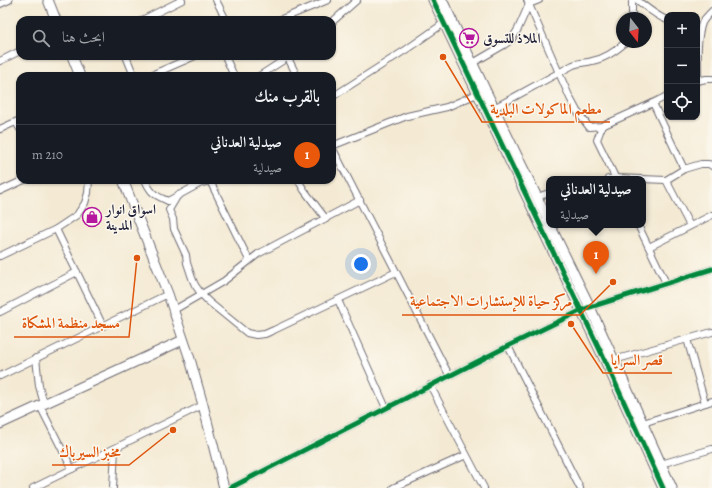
<!DOCTYPE html>
<html lang="ar">
<meta charset="utf-8">
<style>
:root{--surface:#171b24;--page:#242831;--text:#f1f3f6;--muted:#9ea1a6;--line:#363941;--accent:#ea580c}
body{margin:0;font-family:Alegreya,Amiri,serif;background:var(--page);color:var(--text);direction:rtl}
.controls{position:absolute;right:12px;top:12px;display:grid;overflow:hidden;border-radius:8px;box-shadow:0 1px 3px #0004}
.controls button{width:36px;height:36px;display:grid;place-items:center;padding:0;border:0;border-bottom:1px solid var(--line);background:var(--surface);color:var(--text);font:20px sans-serif}
.compass{position:absolute;left:616px;top:12px;width:36px;height:36px;border-radius:50%;background:var(--surface);box-shadow:0 1px 3px #0004;rotate:163deg}
.you{position:absolute;left:361px;top:264px;width:14px;height:14px;margin:-10px;border:3px solid #fff;border-radius:50%;background:#1a73e8;box-shadow:0 0 0 6px #1a73e833}
.badge{display:grid;place-items:center;width:26px;height:26px;border-radius:50%;background:var(--accent);color:#fff;font-size:13px;font-weight:700}
.pin{position:absolute;translate:-50% -33px;filter:drop-shadow(0 1px 2px #0008)}
.pin::after{content:'';position:absolute;top:21px;width:14px;height:12px;background:inherit;clip-path:polygon(0 0,100% 0,50% 100%)}
.popup{position:absolute;left:546px;top:176px;width:100px;height:52px;box-sizing:border-box;display:grid;place-content:center;border-radius:8px;background:var(--surface);filter:drop-shadow(0 1px 3px #0005);font-size:13px;white-space:nowrap;color:var(--muted)}
.popup b{font-size:15px;color:var(--text)}
.popup::after{content:'';position:absolute;left:50%;top:100%;margin-left:-8px;border:8px solid transparent;border-top-color:var(--surface)}
.list{margin:0;padding:0;list-style:none}
h2{display:flex;justify-content:space-between;align-items:center;height:52px;margin:0;padding:0 16px;font-size:17px}
h2 small{font-size:13px;font-weight:400;color:var(--muted)}
.list li{display:grid;grid-template-columns:26px 1fr auto;gap:12px;align-items:center;box-sizing:border-box;height:60px;padding:0 16px;border-top:1px solid var(--line)}
.list b{display:block;font-size:15px;white-space:nowrap}
.list p{margin:0;font-size:13px;white-space:nowrap;color:var(--muted)}
.list em{font-size:13px;font-style:normal;color:var(--muted)}
.icon{flex:none;width:22px;height:22px;fill:none;stroke:currentColor;stroke-width:2;stroke-linecap:round;stroke-linejoin:round}
.map{position:relative;flex:none;width:712px;height:488px;overflow:hidden;direction:ltr}
.search{position:absolute;background:var(--surface);box-shadow:0 1px 3px #0004;left:16px;top:16px;width:320px;height:44px;display:flex;align-items:center;gap:10px;box-sizing:border-box;padding:0 14px;border-radius:12px;color:var(--muted);font-size:15px}
.panel{position:absolute;background:var(--surface);box-shadow:0 1px 3px #0004;left:16px;top:72px;width:320px;height:112px;border-radius:12px;direction:rtl}
.map>svg:first-child{display:block}
</style>
<div class="map">
<svg width="712" height="488" viewBox="0 0 712 488">
<rect width="100%" height="100%" fill="#fbf7ec"/>
<filter id="ink" filterUnits="userSpaceOnUse"><feTurbulence type="fractalNoise" baseFrequency=".025" numOctaves="2"/><feDisplacementMap in="SourceGraphic" scale="8" xChannelSelector="R" yChannelSelector="G"/><feConvolveMatrix kernelMatrix="1 2 1 2 8 2 1 2 1" color-interpolation-filters="sRGB"/></filter>
<filter id="wash" filterUnits="userSpaceOnUse"><feTurbulence type="fractalNoise" baseFrequency=".012" numOctaves="4" result="noise"/><feDisplacementMap in="SourceGraphic" scale="16" xChannelSelector="R" yChannelSelector="G"/><feGaussianBlur stdDeviation="0.9" result="paint"/><feColorMatrix in="noise" values="0 0 0 0 0 0 0 0 0 0 0 0 0 0 0 0 0 1.4 0 .05"/><feComposite in="paint" operator="in"/></filter>
<g filter="url(#wash)">
<rect width="100%" height="100%" fill="#f4ead4"/>
</g>
<g filter="url(#ink)">
<g fill="none" stroke-linecap="round" stroke-linejoin="round">
<g stroke="#6c6871" stroke-width="8">
<g id="street">
<path d="M 216,0 L 226,20"/>
<path d="M 527,0 L 570,98 L 577,111 L 589,127 L 602,126 L 653,103 L 684,169"/>
<path d="M 637,0 C 646,7 656,16 667,20"/>
<path d="M 0,4 L 9,0"/>
<path d="M 632,18 L 632,0"/>
<path d="M 142,20 L 182,0"/>
<path d="M 279,20 L 328,0"/>
<path d="M 332,22 L 357,0"/>
<path d="M 126,56 L 134,76"/>
<path d="M 225,56 L 234,76"/>
<path d="M 287,56 L 297,76"/>
<path d="M 0,61 L 20,51"/>
<path d="M 473,63 L 504,45 L 512,39 L 518,29 L 529,4 L 539,0"/>
<path d="M 149,76 L 195,56"/>
<path d="M 259,76 L 290,56"/>
<path d="M 697,81 L 706,79 L 712,79"/>
<path d="M 698,81 C 698,64 696,39 702,23 C 704,19 709,14 712,11"/>
<path d="M 332,97 L 407,49 L 444,23"/>
<path d="M 653,103 L 667,96"/>
<path d="M 494,108 L 573,65 C 580,62 586,63 592,61 C 605,59 617,50 626,42"/>
<path d="M 16,122 L 20,129"/>
<path d="M 602,126 L 597,140 L 616,179"/>
<path d="M 0,129 L 20,120"/>
<path d="M 332,146 L 407,116 L 447,107 L 477,94"/>
<path d="M 332,147 L 449,375"/>
<path d="M 608,179 L 616,178 L 666,180 L 684,169 L 701,164 L 709,164 L 712,166"/>
<path d="M 145,180 C 151,193 154,195 168,201 L 201,183 L 214,180"/>
<path d="M 298,180 L 304,190 L 326,219"/>
<path d="M 666,180 L 690,226"/>
<path d="M 210,181 L 249,260"/>
<path d="M 0,191 L 24,180"/>
<path d="M 178,195 L 169,210 L 173,219 L 174,229 L 186,255 L 187,263 L 192,278 L 195,285 L 202,295 L 209,302 L 247,333 L 256,335 L 265,334 L 274,330 L 396,272"/>
<path d="M 537,197 L 549,193"/>
<path d="M 638,225 L 666,283"/>
<path d="M 56,229 L 103,326"/>
<path d="M 649,247 L 712,215"/>
<path d="M 0,256 L 56,229 L 77,215 L 85,203 L 88,193 L 89,180"/>
<path d="M 338,300 L 386,408"/>
<path d="M 174,310 L 224,281 L 258,254 L 360,200"/>
<path d="M 0,312 L 77,272"/>
<path d="M 687,339 L 705,403"/>
<path d="M 508,346 L 580,488"/>
<path d="M 36,358 L 39,386 L 44,404"/>
<path d="M 614,360 L 712,332"/>
<path d="M 0,376 L 168,294"/>
<path d="M 430,385 L 484,488"/>
<path d="M 40,406 L 72,469"/>
<path d="M 643,423 L 712,401"/>
<path d="M 661,464 L 712,449"/>
<path d="M 33,488 L 203,405"/>
<path d="M 113,488 L 115,449"/>
<path d="M 230,488 L 508,346 L 580,311 L 590,307 L 712,269"/>
<path d="M 393,488 L 466,455"/>
</g>
</g>
<g stroke="#6c6871" stroke-width="11">
<g id="secondary">
<path d="M 48,0 L 56,20"/>
<path d="M 433,0 L 608,367 L 663,488"/>
<path d="M 442,0 L 549,222"/>
<path d="M 72,56 L 80,76"/>
<path d="M 123,180 L 168,294 L 190,359 L 203,405 L 224,488"/>
<path d="M 550,225 L 590,307 L 672,488"/>
<path d="M 0,424 L 183,340"/>
</g>
</g>
<use href="#street" stroke="#fff" stroke-width="6"/>
<use href="#secondary" stroke="#fff" stroke-width="9"/>
<g stroke="#fbf7ec" stroke-width="8">
<g id="cycleway">
<path d="M 433,0 L 608,367 L 663,488"/>
<path d="M 230,488 L 508,346 L 580,311 L 590,307 L 712,269"/>
</g>
</g>
<use href="#cycleway" stroke="#00873e" stroke-width="5"/>
</g>
</g>
<defs>
<g id="supermarket-ring" transform="scale(1)"><circle r="9.5" fill="#fbf7ec" stroke="#b5179e" stroke-width="1.5"/><path d="M-6-5.5h2.5l.6 2H6L4.5 2H-2.5L-4.4-4H-6ZM-1.5 3.2a1.3 1.3 0 1 0 .1 0ZM3 3.2a1.3 1.3 0 1 0 .1 0Z" fill="#b5179e"/></g>
<g id="shop-ring" transform="scale(1)"><circle r="9.5" fill="#fbf7ec" stroke="#b5179e" stroke-width="1.5"/><path d="M-5-2.5h2.3a2.7 3.5 0 0 1 5.4 0H5L5.5 6h-11ZM-1.5-2.5h3a1.5 2.3 0 0 0-3 0Z" fill="#b5179e"/></g>
</defs>
<g fill-rule="evenodd">
<use href="#supermarket-ring" x="469" y="38"/>
<use href="#shop-ring" x="92" y="217"/>
</g>
<g text-anchor="middle" stroke-width="3" stroke-linejoin="round" paint-order="stroke">
<g font-size="14" font-weight="bold" fill="#22223b" stroke="#fbf7ec" text-anchor="start">
<text x="483" y="43">الملاذ للتسوق</text>
<text x="106" y="214">اسواق انوار<tspan x="106" dy="16">المدينة</tspan></text>
</g>
</g>
<path fill="none" stroke="#de560e" stroke-width="1.5" d="M443 57L482 122H610M613 282L580 315H402M137 258L129 337H14M571 324L603 373H672M173 430L129 465H52"/>
<g fill="#de560e" stroke="#fbf7ec" stroke-width="1.5">
<circle cx="443" cy="57" r="4"/>
<circle cx="613" cy="282" r="4"/>
<circle cx="137" cy="258" r="4"/>
<circle cx="571" cy="324" r="4"/>
<circle cx="173" cy="430" r="4"/>
</g>
<g font-size="15" text-anchor="middle" font-weight="bold" fill="#de560e" stroke="#fbf7ec" stroke-width="3" stroke-linejoin="round" paint-order="stroke">
<text x="546" y="114">مطعم الماكولات البلدية</text>
<text x="491" y="306">مركز حياة للإستشارات الاجتماعية</text>
<text x="71" y="328">مسجد منظمة المشكاة</text>
<text x="637" y="365">قصر السرايا</text>
<text x="90" y="457">مخبز السيرباك</text>
</g>
</svg>
<div class="controls">
<button>+</button>
<button>−</button>
<button><svg class="icon" aria-label="locate" viewBox="0 0 24 24"><circle cx="12" cy="12" r="6"/><path d="M12 2v4M12 18v4M2 12h4M18 12h4"/></svg></button>
</div>
<svg class="compass" viewBox="-18 -18 36 36"><path d="M0-13l5 13h-10z" fill="#e53935"/><path d="M0 13l5-13h-10z" fill="#9ea1a6"/></svg>
<div class="you"></div>
<div class="pin badge" style="left:596px;top:274px">1</div>
<div class="popup"><b>صيدلية العدناني</b>صيدلية</div>
<div class="search"><svg class="icon" aria-label="search" viewBox="0 0 24 24"><circle cx="10" cy="10" r="6"/><path d="M15 15l6 6"/></svg>ابحث هنا</div>
<section class="panel">
<h2>بالقرب منك<small></small></h2>
<ul class="list">
<li><span class="badge">1</span><div><b>صيدلية العدناني</b><p>صيدلية</p></div><em>210 m</em></li>
</ul>
</section>
</div>
